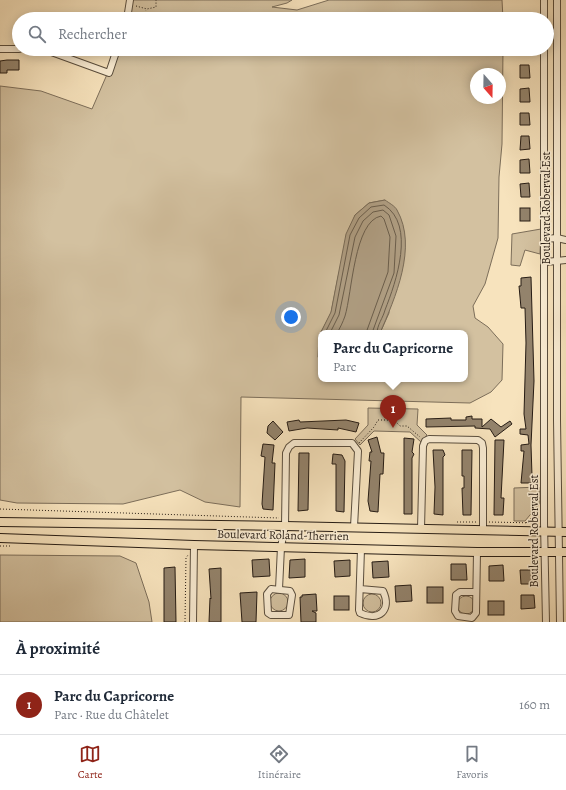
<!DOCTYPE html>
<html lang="fr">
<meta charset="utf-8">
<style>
:root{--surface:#fff;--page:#f6f6f7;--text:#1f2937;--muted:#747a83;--line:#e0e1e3;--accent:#8f2418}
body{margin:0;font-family:Alegreya,serif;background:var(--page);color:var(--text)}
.compass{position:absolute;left:470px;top:68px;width:36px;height:36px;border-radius:50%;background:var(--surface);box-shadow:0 2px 10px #0003;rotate:160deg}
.you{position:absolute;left:291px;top:317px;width:14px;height:14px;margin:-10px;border:3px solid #fff;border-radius:50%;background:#1a73e8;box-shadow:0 0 0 6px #1a73e833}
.badge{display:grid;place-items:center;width:26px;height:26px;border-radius:50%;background:var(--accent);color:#fff;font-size:13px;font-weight:700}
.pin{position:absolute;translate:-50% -33px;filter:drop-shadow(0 1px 2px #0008)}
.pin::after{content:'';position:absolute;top:21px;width:14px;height:12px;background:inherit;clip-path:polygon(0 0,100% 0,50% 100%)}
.popup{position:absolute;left:318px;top:330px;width:150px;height:52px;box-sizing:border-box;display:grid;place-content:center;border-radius:8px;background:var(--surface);filter:drop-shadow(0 1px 3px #0005);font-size:13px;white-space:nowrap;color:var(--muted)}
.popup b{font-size:15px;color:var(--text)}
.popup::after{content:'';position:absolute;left:50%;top:100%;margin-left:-8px;border:8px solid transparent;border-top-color:var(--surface)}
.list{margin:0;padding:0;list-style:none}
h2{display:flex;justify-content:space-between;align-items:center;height:52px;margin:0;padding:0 16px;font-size:17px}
h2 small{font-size:13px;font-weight:400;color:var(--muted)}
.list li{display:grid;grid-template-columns:26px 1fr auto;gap:12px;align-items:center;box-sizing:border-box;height:60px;padding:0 16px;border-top:1px solid var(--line)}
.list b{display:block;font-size:15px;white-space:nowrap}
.list p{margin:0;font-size:13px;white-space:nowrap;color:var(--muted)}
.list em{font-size:13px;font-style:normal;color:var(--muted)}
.icon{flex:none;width:22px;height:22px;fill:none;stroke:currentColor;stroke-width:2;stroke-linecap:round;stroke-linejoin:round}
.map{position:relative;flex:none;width:566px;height:622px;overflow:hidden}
.search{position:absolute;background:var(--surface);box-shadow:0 2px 10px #0003;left:12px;right:12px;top:12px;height:44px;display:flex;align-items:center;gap:10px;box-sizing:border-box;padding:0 14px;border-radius:22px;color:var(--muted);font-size:15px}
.sheet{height:112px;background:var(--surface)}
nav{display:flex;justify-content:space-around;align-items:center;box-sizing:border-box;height:56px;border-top:1px solid var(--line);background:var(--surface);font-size:11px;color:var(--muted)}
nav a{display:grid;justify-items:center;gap:2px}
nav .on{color:var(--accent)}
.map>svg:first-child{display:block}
</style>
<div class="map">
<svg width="566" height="622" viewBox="0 0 566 622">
<rect width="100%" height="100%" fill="#f7e3bd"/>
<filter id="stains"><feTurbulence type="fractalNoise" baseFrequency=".005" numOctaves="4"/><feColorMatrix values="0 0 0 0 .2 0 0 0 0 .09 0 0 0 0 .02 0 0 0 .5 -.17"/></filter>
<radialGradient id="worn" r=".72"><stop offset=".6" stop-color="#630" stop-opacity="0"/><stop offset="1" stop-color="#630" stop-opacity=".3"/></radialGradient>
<g fill="#d3c1a0" stroke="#7c6e5a" fill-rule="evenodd">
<path d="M 130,0 L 292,0 L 287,3 L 272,7 L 297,10 L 329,0 L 502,0 L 503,19 L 127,19 Z"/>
<path d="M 118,49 L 503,49 L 502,144 L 499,177 L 498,238 L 485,284 L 473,306 L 475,318 L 488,327 L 503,344 L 502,380 L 491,392 L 470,403 L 241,397 L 240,507 L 205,502 L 180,490 L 123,504 L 17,503 L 0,500 L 0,86 L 41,91 L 92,109 ZM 476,74 L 500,74 L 500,98 L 476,98 ZM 385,200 L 389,313 L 380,333 L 465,333 L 465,379 L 321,379 L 319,336 L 331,313 L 338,277 L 355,215 L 369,203 Z"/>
<path d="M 541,229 L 540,254 L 525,250 L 520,266 L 511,265 L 512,234 Z"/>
<path d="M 368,408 L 418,409 L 417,425 L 427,435 L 421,442 L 410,432 L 374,431 L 360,445 L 355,439 L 368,425 Z"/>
<path d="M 539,487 L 540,503 L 525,521 L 514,521 L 514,488 Z"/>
<path d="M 0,555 L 120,556 L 136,563 L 149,602 L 152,622 L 0,622 Z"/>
<circle cx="279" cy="602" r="9"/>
<circle cx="372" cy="603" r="9"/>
<circle cx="466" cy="605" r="9"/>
</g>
<path fill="#b09f84" stroke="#796b57" d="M 385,200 C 389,203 395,206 397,210 C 418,247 395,298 380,333 L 321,333 L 321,361 L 318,357 L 319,336 L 331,312 L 346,234 L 355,215 L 369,203 Z"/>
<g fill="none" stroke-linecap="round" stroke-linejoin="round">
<g stroke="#6b5e4c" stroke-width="1">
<path d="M 325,333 L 335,313 L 350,235 L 359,218 L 371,207 L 384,205 C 416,225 396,282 385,310 C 383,318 377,325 377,333"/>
<path d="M 330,333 L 339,315 L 355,237 L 363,221 L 373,212 L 383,210 L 389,215 L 396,236 L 394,273 L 372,333"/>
<path d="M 337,333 C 340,328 343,322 345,316 C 352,294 354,221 381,216 L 384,219 L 390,237 L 388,272 L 366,333"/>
</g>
</g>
<g fill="#93836c" stroke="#261c14">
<path d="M 7,60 L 19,60 L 19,70 L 7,70 L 7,73 L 0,73 L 0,61 Z"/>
<path d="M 520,65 L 529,65 L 530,78 L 520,78 Z"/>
<path d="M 529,88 L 530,102 L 520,102 L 520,89 Z"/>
<path d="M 520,113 L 529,113 L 530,125 L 520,125 Z"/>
<path d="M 521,136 L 529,136 L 530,149 L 520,150 Z"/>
<path d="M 529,159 L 530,173 L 520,173 L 520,160 Z"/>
<path d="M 529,183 L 530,197 L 521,197 L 520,184 Z"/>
<rect x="520" y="208" width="10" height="13"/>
<path d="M 531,277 L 534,381 L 531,445 L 532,476 L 532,483 L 521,483 L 524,451 L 521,451 L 521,445 L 529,444 L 528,435 L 520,434 L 520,429 L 526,429 L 524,414 L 526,343 L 525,308 L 521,308 L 519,286 L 521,286 L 521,278 Z"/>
<path d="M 472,416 L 472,419 L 482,419 L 482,427 L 491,419 L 501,427 L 510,421 L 512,424 L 495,437 L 490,429 L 475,428 L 475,426 L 426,427 L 426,419 L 451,418 L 451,420 L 466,420 L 466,417 Z"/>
<path d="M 299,420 L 300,422 L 346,420 L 359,423 L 356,432 L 338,428 L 338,430 L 307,428 L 289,431 L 287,422 Z"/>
<path d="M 273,421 L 283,432 L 275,440 L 267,433 L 268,426 Z"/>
<path d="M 377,437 L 381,453 L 384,453 L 383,474 L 380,474 L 378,512 L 370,511 L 368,501 L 371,461 L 369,461 L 370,452 L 372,452 L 368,440 Z"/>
<path d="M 404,438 L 414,439 L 412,452 L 414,454 L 412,458 L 412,514 L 404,514 Z"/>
<path d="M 495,440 L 504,440 L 501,498 L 504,498 L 503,515 L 494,515 Z"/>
<path d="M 263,444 L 274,445 L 272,463 L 275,463 L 273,510 L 263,509 L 262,504 L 265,457 L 261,456 Z"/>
<path d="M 433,450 L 443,450 L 445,455 L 443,457 L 443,515 L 434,514 L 435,487 Z"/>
<path d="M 462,450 L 472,450 L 471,515 L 463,515 L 462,488 L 464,488 L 464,476 L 462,476 Z"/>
<path d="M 299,453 L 309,453 L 308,510 L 298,511 Z"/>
<path d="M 333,454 L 342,455 L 345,461 L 344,512 L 336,511 L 336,464 L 332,464 Z"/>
<path d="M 269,559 L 270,576 L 253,577 L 252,560 Z"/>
<path d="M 305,559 L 305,577 L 289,578 L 290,560 Z"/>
<path d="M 350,560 L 350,576 L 335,577 L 334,561 Z"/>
<path d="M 388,561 L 389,577 L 373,578 L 372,562 Z"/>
<path d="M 451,564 L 466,564 L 467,580 L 451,580 Z"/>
<path d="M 503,565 L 504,581 L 489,581 L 489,566 Z"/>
<path d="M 175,567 L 176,622 L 164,622 L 164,568 Z"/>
<path d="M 221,568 L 221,622 L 209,622 L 210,598 L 211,599 L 209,569 Z"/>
<path d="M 520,570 L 535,570 L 536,584 L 521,584 Z"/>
<path d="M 411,585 L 412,601 L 396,602 L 395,586 Z"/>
<rect x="427" y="587" width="16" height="16"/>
<path d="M 257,592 L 256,622 L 242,622 L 240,593 Z"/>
<path d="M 316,594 L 317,611 L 312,611 L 316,613 L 316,622 L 301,622 L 300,597 L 302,597 L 302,595 Z"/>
<path d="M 521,595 L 534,595 L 535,608 L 521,609 Z"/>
<rect x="334" y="596" width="15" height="14"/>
<rect x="488" y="601" width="16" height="14"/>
</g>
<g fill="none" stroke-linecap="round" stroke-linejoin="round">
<g stroke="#5a4e3e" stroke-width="8">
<g id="minor">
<path d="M 557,0 L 557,420 L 560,622"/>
<path d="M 127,19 L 130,0"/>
<path d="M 544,19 L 544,0"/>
<path d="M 0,49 L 19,49"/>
<path d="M 43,49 L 109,73 L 117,49"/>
<path d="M 544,49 L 544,523 L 546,622"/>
<path d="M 545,239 L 557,238 L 566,240"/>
<path d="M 546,262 L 566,260"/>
<path d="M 421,529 L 423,446 L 425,441 L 429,439 L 478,440 L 482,443 L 483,448 L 483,531"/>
<path d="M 271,589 L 290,591 L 292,595 L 289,615 L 271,615 L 268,613 L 267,594 Z"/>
<path d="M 279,589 L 281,547 L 285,526 L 286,453 L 289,447 L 294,443 L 352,443 L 358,451 L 354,527"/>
<path d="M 360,589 L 383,591 C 392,610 379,622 360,613 L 359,610 L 361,549"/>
<path d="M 476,592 L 460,592 L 456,595 L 455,611 L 458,616 L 472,618 L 476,613 L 477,552"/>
<path d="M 193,622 L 194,545"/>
</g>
</g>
<g stroke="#261c14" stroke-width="10">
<g id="major">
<path d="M 0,522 L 285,526 L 566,532"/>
<path d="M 0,538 L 194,545 L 477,552 L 566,552"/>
</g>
</g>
<g stroke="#261c14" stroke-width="1" stroke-dasharray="1 2" stroke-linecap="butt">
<path d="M 136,6 L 147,9 L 156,7 L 156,0"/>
<path d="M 144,19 L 146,10"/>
<path d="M 359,443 L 374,427 L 378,420 L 394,420 L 400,426 L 407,426 L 420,437"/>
<path d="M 0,509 L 279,518"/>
<path d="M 457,522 L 477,522"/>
<path d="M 489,522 L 537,523"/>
<path d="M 526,523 L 538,511"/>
<path d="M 0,546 L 11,546"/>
<path d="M 185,622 L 186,558 L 188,555"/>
</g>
<use href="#minor" stroke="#faedd4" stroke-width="6"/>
<use href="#major" stroke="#f7e3bd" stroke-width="8"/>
</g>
<g text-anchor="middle" stroke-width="3" stroke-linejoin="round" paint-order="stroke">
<g font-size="12" fill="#261c14" stroke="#faedd4">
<text transform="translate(546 208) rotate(-90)" y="4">Boulevard Roberval Est</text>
<text transform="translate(534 531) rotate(-90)" y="4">Boulevard Roberval Est</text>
<text transform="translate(283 535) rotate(1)" y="4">Boulevard Roland-Therrien</text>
</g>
</g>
<rect width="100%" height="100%" filter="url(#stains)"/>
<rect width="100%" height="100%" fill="url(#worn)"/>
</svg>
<svg class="compass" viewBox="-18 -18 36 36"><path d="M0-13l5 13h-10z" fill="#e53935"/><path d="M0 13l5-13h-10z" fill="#747a83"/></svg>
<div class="you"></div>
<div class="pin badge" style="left:393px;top:428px">1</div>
<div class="popup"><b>Parc du Capricorne</b>Parc</div>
<div class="search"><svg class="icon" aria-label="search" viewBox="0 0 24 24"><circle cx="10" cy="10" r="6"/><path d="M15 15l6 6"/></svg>Rechercher</div>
</div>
<section class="sheet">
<h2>À proximité<small></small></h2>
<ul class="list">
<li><span class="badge">1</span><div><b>Parc du Capricorne</b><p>Parc · Rue du Châtelet</p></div><em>160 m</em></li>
</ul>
</section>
<nav>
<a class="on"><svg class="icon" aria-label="map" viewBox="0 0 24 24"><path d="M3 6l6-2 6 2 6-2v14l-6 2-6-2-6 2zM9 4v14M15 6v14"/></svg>Carte</a>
<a><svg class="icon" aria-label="directions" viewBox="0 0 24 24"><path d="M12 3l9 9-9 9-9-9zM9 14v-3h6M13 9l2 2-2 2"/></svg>Itinéraire</a>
<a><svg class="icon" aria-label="saved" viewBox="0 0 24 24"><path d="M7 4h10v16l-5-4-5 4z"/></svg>Favoris</a>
</nav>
